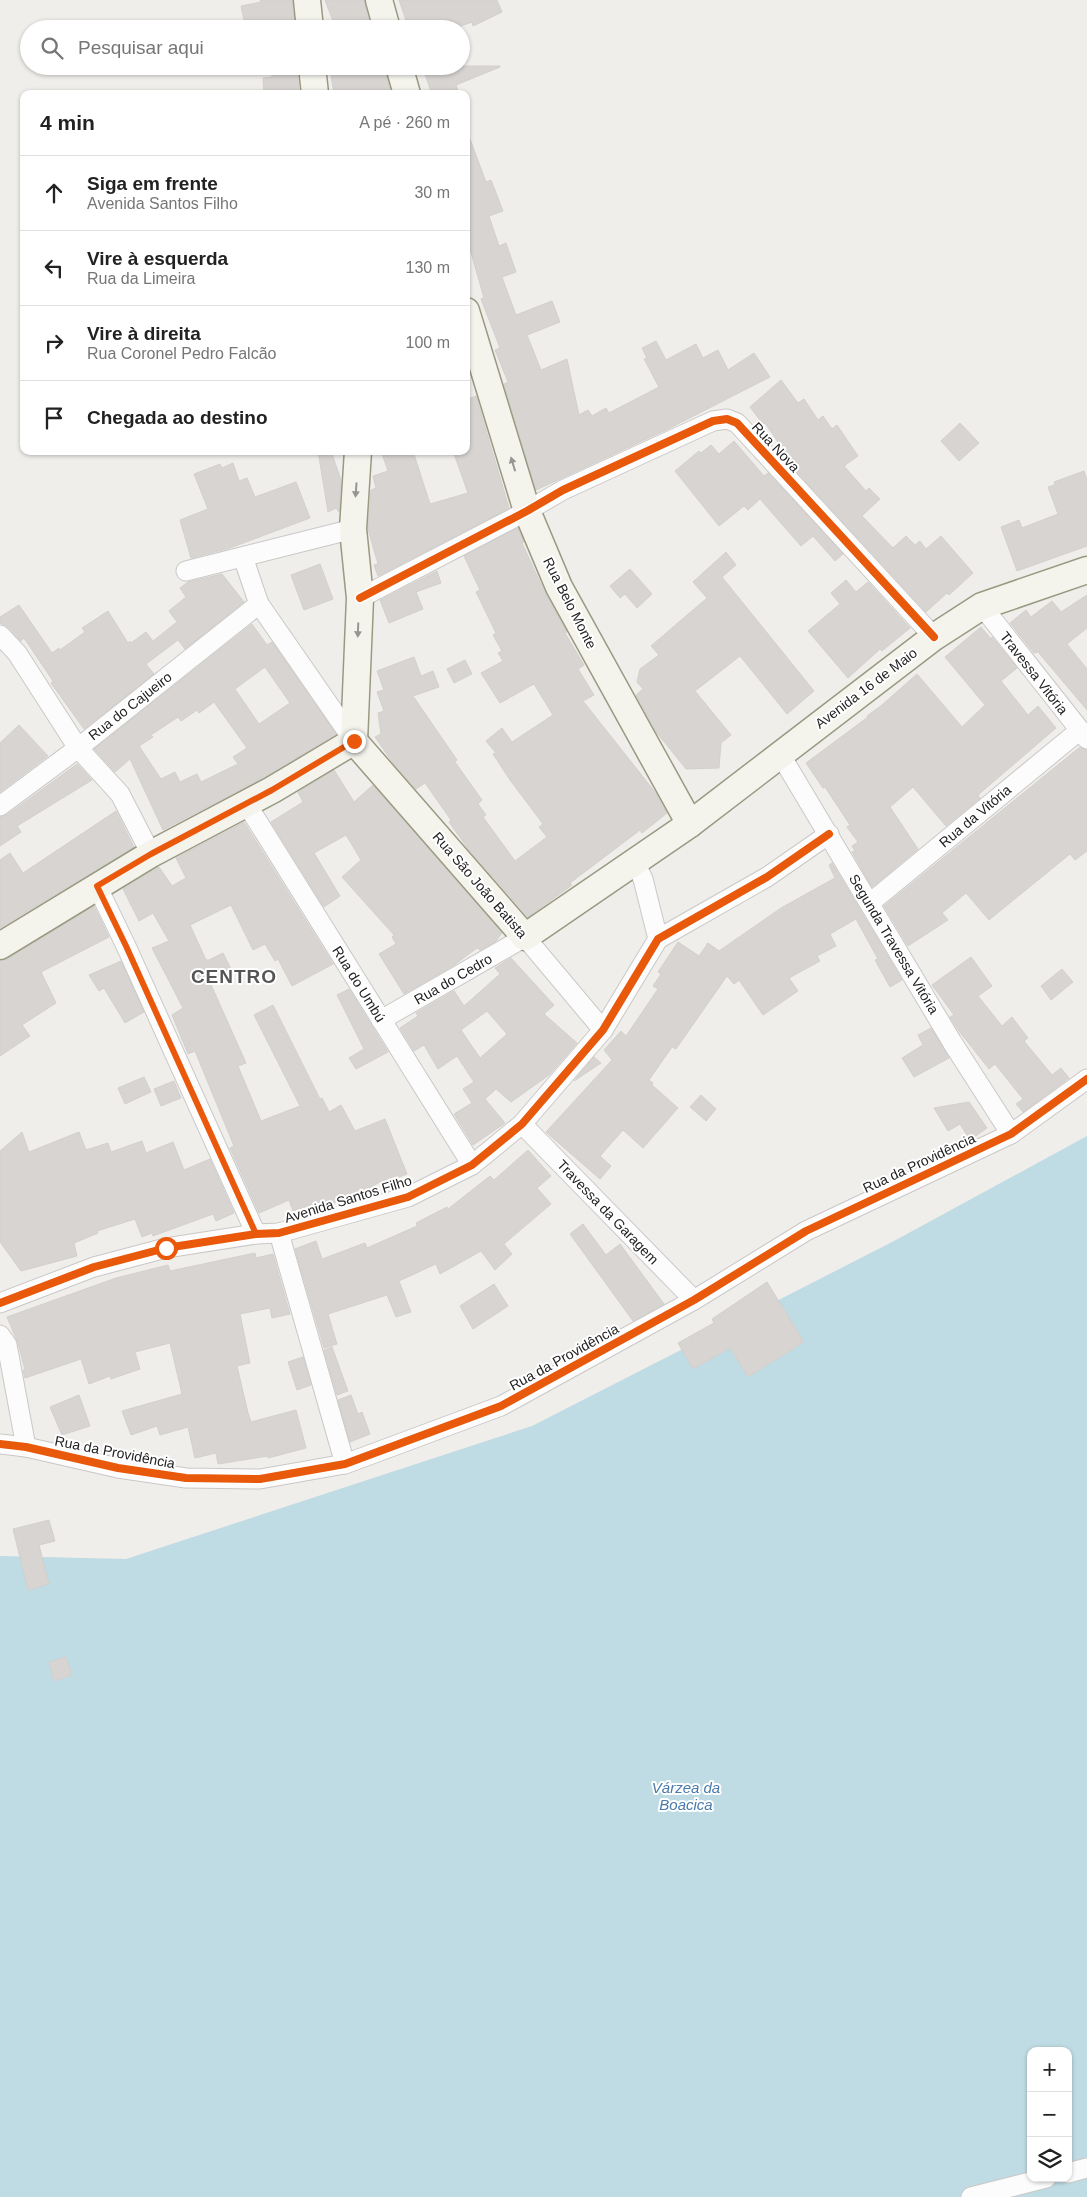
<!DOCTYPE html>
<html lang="pt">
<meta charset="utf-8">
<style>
:root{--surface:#fff;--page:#f2f2f2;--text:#222;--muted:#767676;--line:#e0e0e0}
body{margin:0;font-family:Helvetica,sans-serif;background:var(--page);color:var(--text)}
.controls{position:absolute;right:15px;bottom:15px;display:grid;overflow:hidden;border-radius:10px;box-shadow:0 1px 4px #0004}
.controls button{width:45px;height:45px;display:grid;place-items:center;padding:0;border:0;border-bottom:1px solid var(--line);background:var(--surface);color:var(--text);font:25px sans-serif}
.stop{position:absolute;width:15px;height:15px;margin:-11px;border:4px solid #ea580c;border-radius:50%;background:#fff}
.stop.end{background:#ea580c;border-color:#fff;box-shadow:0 1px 5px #0008}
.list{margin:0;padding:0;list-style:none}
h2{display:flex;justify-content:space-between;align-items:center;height:65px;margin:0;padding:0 20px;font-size:21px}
h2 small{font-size:16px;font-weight:400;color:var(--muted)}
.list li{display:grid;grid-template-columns:32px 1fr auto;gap:15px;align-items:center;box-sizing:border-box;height:75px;padding:0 20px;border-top:1px solid var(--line)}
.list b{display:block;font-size:19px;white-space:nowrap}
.list p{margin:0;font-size:16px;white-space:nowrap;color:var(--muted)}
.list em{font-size:16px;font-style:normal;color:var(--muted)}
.icon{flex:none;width:28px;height:28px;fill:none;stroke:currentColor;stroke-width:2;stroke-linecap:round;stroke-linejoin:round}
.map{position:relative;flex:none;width:1087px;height:2197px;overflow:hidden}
.search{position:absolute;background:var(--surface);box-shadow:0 1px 4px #0004;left:20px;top:20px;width:450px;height:55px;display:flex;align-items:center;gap:12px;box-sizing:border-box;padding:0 18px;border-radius:28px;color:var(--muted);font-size:19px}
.panel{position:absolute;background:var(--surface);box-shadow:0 1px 4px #0004;left:20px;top:90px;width:450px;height:365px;border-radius:10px}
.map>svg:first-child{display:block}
</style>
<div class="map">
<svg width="1087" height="2197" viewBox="0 0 1087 2197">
<rect width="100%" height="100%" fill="#f0eeeb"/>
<path fill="#bfdbe3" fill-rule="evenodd" d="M 1087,1136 L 1087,2197 L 0,2197 L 0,1556 L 126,1559 L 532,1426 L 894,1241 ZM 1031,2051 L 1068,2051 L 1068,2178 L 1031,2178 Z"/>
<g fill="#d7d4d2" stroke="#d3d0cc" fill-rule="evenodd">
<path d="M 260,0 L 292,0 L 294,21 L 256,29 L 246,29 L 241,6 L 261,2 Z"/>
<path d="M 325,0 L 364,0 L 371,29 L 336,29 Z"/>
<path d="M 399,0 L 497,0 L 502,12 L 473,26 L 472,22 L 453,29 L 409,29 Z"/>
<path d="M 272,66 L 297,66 L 299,93 L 264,94 L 263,78 L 272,77 Z"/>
<path d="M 343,66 L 384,66 L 391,94 L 334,94 L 330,69 Z"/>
<path d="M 422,66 L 500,66 L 500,67 L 456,85 L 459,94 L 432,94 Z"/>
<path d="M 466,134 L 468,134 L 486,182 L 491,180 L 503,211 L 489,216 L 499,246 L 506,243 L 516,272 L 502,277 L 516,315 L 552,301 L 560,322 L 527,335 L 541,370 L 567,359 L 579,415 L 588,410 L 592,416 L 606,408 L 609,413 L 659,387 L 644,359 L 647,358 L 642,348 L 656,341 L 666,360 L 696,344 L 703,358 L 718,350 L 728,370 L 754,353 L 770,377 L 668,429 L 536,490 L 504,384 L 508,382 L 495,350 L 500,348 L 481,299 L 484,298 L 466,235 Z"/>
<path d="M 781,380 L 798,403 L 804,399 L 818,420 L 823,416 L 832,429 L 837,425 L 858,456 L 844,466 L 866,491 L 869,488 L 880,499 L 862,516 L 893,548 L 906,536 L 915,545 L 920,541 L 926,549 L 941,536 L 973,573 L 949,595 L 947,593 L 926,612 L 786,460 L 789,458 L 765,423 L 763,424 L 750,407 Z"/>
<path d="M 476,396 L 509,508 L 378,576 L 374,565 L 378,564 L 368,529 L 371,490 L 376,488 L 373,476 L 388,471 L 381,451 L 413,451 L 430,504 L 468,493 L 453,451 L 466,451 L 466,400 Z"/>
<path d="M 960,423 L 979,443 L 959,461 L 941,441 Z"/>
<path d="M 734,441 L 764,476 L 768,473 L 843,554 L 835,561 L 813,536 L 801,546 L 760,499 L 748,510 L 744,506 L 719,526 L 675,471 L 699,451 L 701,453 L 711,445 L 719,454 Z"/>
<path d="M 318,451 L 331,451 L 341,480 L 339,512 L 336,508 L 328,512 Z"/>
<path d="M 233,463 L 239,481 L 247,478 L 255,497 L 296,482 L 310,518 L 230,548 L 191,558 L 180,520 L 208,509 L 194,474 L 220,464 L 222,468 Z"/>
<path d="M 1084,471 L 1087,480 L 1087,546 L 1017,571 L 1001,527 L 1019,520 L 1022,528 L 1058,514 L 1048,487 L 1055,485 L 1054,482 Z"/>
<path d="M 518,528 L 524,542 L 522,543 L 545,593 L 567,632 L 565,633 L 584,665 L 578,669 L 594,695 L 583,701 L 655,792 L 667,813 L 642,833 L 640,830 L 570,883 L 572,885 L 528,917 L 469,850 L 449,822 L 451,820 L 425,783 L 416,789 L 393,763 L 375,737 L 381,734 L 378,713 L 384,711 L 377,692 L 384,690 L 377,671 L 414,657 L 421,676 L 433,671 L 439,687 L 413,696 L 457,760 L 455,762 L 482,800 L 478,804 L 486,815 L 483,817 L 515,861 L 547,837 L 539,827 L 543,824 L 510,780 L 493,754 L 496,753 L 486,741 L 502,728 L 512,742 L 553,715 L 534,684 L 500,703 L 481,673 L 503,661 L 498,653 L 502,651 L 493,635 L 496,633 L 476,592 L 480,590 L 464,556 Z"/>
<path d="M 726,552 L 736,565 L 722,577 L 814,691 L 787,714 L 740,656 L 695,691 L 731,735 L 721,743 L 719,768 L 686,769 L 657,733 L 636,695 L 643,689 L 637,682 L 640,669 L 659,655 L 651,646 L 707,598 L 693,582 Z"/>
<path d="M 320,564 L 333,599 L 304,610 L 291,575 Z"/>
<path d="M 630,569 L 652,594 L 637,608 L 625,594 L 620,598 L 610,586 Z"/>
<path d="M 437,571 L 441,583 L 416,592 L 423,609 L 389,623 L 380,600 Z"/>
<path d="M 222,574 L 244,602 L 185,649 L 178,640 L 146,664 L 154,674 L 84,729 L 51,683 L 53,681 L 24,638 L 21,641 L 8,627 L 0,623 L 0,617 L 19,605 L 52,653 L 59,648 L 60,650 L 85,632 L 82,628 L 108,611 L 128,643 L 130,641 L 131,643 L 146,632 L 153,641 L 177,622 L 169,611 L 186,597 L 180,588 L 188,582 Z"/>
<path d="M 846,580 L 856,592 L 868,582 L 910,628 L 882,651 L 880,649 L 848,678 L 808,631 L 840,604 L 831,593 Z"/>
<path d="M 1087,595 L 1087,628 L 1067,644 L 1087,669 L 1087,710 L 1038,652 L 1034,653 L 1010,623 L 1026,610 L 1031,617 L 1052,601 L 1061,612 Z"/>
<path d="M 252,624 L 267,645 L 272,642 L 336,734 L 265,777 L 163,830 L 130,759 L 115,772 L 94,749 ZM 265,667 L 290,703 L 259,724 L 235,689 ZM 214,702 L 247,748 L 233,757 L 238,764 L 201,782 L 197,774 L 180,782 L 175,772 L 161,779 L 139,746 L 153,737 L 151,735 L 178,717 L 181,721 L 197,710 L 199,713 Z"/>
<path d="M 981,627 L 991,639 L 992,637 L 1017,668 L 1001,681 L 1028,715 L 1038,706 L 1056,728 L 978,795 L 980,798 L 946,826 L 913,787 L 890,807 L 918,849 L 872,887 L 852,852 L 855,851 L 852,846 L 858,842 L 847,827 L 850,825 L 825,787 L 823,788 L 806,763 L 868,717 L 867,716 L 882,705 L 917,674 L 962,727 L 985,705 L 945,657 Z"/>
<path d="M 465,660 L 472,674 L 454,683 L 447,669 Z"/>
<path d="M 19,725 L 48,756 L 0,792 L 0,743 Z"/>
<path d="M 1080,747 L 1087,750 L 1087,851 L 1075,860 L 1070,854 L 989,920 L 966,893 L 942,913 L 948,920 L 908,946 L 884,906 Z"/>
<path d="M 77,764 L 92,780 L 17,826 L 21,832 L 0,846 L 0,817 L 7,815 Z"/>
<path d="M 334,770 L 354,802 L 373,785 L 502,933 L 496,941 L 480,950 L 477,948 L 454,965 L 404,994 L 379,954 L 396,944 L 392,937 L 394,935 L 342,877 L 361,860 L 346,835 L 314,853 L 340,896 L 324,907 L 271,822 L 303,802 L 298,792 Z"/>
<path d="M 116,811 L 134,847 L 0,928 L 0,860 L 10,853 L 23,873 Z"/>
<path d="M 244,822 L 333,964 L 292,986 L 278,959 L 275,961 L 265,944 L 253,950 L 231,905 L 190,925 L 206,960 L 209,960 L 223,953 L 231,969 L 209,980 L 246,1063 L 238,1066 L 261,1121 L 300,1106 L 254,1015 L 273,1005 L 320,1099 L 322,1098 L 329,1112 L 341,1105 L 355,1131 L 385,1119 L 407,1174 L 381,1184 L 380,1182 L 356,1195 L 327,1205 L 325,1200 L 293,1211 L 289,1200 L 259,1213 L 230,1148 L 234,1146 L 195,1051 L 188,1054 L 172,1015 L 183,1008 L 152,948 L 169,941 L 153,913 L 139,921 L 123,889 L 159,867 L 172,886 L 186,878 L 176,858 Z"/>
<path d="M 832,863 L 902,980 L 890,987 L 875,960 L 878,959 L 856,919 L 830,934 L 836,946 L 817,956 L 820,961 L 789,978 L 798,991 L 763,1015 L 739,980 L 734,984 L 727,976 L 676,1049 L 672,1047 L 649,1080 L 653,1083 L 652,1085 L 678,1108 L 643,1148 L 623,1130 L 600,1156 L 611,1166 L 600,1179 L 546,1132 L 612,1060 L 604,1050 L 621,1031 L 626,1036 L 658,989 L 653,986 L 661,974 L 658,972 L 678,942 L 699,956 L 708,943 L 719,951 L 781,908 L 835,878 L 829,865 Z"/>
<path d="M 94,906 L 109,937 L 41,972 L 56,1003 L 22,1025 L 30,1036 L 0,1056 L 0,961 L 8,959 Z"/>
<path d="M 971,957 L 992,986 L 978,996 L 1002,1026 L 1012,1017 L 1028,1038 L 1024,1041 L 1052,1075 L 1061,1068 L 1069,1078 L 1023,1112 L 1016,1104 L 1023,1099 L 995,1064 L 989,1069 L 959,1031 L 950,1017 L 954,1015 L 932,985 Z"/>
<path d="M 511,958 L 554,1005 L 544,1014 L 577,1043 L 549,1075 L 511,1102 L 496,1089 L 485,1099 L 505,1123 L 473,1145 L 454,1114 L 472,1103 L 463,1089 L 474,1082 L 457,1056 L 438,1069 L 424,1045 L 414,1051 L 400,1028 L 418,1016 L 416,1013 L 454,991 L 464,1006 L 500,974 L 495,968 ZM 487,1011 L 507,1034 L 480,1058 L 461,1030 Z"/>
<path d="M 121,961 L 144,1012 L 125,1023 L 104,988 L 99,991 L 89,975 Z"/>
<path d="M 1062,969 L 1073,982 L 1051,1000 L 1041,986 Z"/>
<path d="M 349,989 L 388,1052 L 356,1069 L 349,1058 L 364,1049 L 337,995 Z"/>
<path d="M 931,1028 L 949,1058 L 914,1077 L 902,1058 L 923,1045 L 918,1035 Z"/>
<path d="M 594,1057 L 601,1063 L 574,1081 Z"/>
<path d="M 144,1077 L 151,1092 L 125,1104 L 118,1088 Z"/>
<path d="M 174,1081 L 181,1098 L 161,1106 L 154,1089 Z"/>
<path d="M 701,1095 L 716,1109 L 706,1121 L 690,1107 Z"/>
<path d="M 969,1102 L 987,1128 L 970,1140 L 960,1124 L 948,1131 L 934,1108 Z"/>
<path d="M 22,1132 L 29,1152 L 79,1132 L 86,1150 L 108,1143 L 111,1152 L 142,1141 L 146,1153 L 173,1142 L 184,1170 L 210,1159 L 234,1213 L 216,1221 L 213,1214 L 153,1236 L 152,1233 L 142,1237 L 135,1219 L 97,1231 L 98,1233 L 74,1243 L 77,1256 L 21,1271 L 0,1242 L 0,1151 Z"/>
<path d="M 528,1150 L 551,1176 L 537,1188 L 551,1204 L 504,1244 L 512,1254 L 495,1270 L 481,1251 L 440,1274 L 436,1264 L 399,1281 L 411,1312 L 396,1317 L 387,1295 L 328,1314 L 337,1344 L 324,1348 L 295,1249 L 316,1241 L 322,1259 L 365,1243 L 367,1248 L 417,1226 L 416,1223 L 447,1207 L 448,1209 L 490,1176 L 494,1180 Z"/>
<path d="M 583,1224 L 606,1255 L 620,1244 L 664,1304 L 633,1321 L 570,1234 Z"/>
<path d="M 255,1253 L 256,1258 L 273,1254 L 290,1314 L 272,1318 L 270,1308 L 240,1314 L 250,1363 L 237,1366 L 248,1413 L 251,1422 L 296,1410 L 306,1448 L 268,1458 L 268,1456 L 218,1464 L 216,1453 L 195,1458 L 188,1427 L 160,1435 L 157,1426 L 131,1435 L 122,1411 L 182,1394 L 170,1343 L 135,1352 L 140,1369 L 111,1379 L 110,1376 L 89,1384 L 81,1359 L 25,1378 L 23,1370 L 25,1370 L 18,1343 L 7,1317 L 116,1278 L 168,1265 L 170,1271 Z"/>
<path d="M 767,1282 L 804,1342 L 748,1377 L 730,1348 L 693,1369 L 678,1343 L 714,1323 L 712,1319 Z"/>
<path d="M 494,1284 L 508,1306 L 473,1329 L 460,1306 Z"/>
<path d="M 332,1347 L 348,1391 L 337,1395 L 324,1350 Z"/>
<path d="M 303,1357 L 311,1385 L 297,1390 L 288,1362 Z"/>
<path d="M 79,1395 L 90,1426 L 62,1435 L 50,1407 Z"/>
<path d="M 351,1395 L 358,1414 L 362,1412 L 370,1434 L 350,1442 L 338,1400 Z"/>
<path d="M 49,1520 L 55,1541 L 39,1545 L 49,1584 L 28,1590 L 13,1529 Z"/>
<path d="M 66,1657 L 72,1675 L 54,1681 L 49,1662 Z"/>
</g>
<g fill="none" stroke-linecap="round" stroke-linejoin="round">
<g stroke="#c9c8c7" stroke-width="21">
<g id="street">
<path d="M 245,557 L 244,560 L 259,604 L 354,741"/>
<path d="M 186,571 L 353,529"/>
<path d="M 360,598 L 527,511 L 563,490 L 713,421 L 727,419 L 737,423 L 934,637"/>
<path d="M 982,606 L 1087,739"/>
<path d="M 0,635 L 17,653 L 78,748 L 120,794 L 151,854"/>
<path d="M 780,754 L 952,1042 L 1011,1134"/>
<path d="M 246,803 L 472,1165"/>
<path d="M 0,806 L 78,748 L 259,604"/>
<path d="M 635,862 L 643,879 L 658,939"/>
<path d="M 97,886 L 126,946 L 256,1234"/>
<path d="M 870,903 L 1080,730"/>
<path d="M 381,1020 L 525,937 L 603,1030"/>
<path d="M 522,1124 L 694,1300"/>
<path d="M 279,1233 L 345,1464"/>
<path d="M 0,1303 L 94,1267 L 166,1248 L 256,1234 L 279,1233 L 408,1197 L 472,1165 L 522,1124 L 603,1030 L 658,939 L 767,877 L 829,834"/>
<path d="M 0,1335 L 7,1345 L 26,1447"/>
<path d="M 0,1444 L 26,1447 L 118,1468 L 186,1478 L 260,1479 L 345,1464 L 501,1406 L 694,1300 L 806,1231 L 1011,1134 L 1087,1079"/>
<path d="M 1068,2173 L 1087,2168"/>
<path d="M 971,2197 L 1046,2178"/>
</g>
</g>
<g stroke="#999a82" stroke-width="29">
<g id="secondary">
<path d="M 307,0 L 310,29"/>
<path d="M 379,0 L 387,29"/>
<path d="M 312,66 L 315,94"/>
<path d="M 399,66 L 407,94"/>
<path d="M 466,311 L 527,511 L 559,587 L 690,824"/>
<path d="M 354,741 L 525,937 L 690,824 L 934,637 L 982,606 L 1087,570"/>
<path d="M 354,741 L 360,598 L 353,529 L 358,451"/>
<path d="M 0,946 L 151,854 L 272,790 L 354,741"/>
</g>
</g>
<use href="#street" stroke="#fdfcfc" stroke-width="19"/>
<use href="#secondary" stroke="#f4f4ed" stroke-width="26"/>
<g stroke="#fff" stroke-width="11">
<g id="cycleway">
<path d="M 360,598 L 527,511 L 563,490 L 713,421 L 727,419 L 737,423 L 934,637"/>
<path d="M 0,1303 L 94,1267 L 166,1248 L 256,1234 L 279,1233 L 408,1197 L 472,1165 L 522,1124 L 603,1030 L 658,939 L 767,877 L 829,834"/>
<path d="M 0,1444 L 26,1447 L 118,1468 L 186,1478 L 260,1479 L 345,1464 L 501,1406 L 694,1300 L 806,1231 L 1011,1134 L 1087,1079"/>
</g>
</g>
<use href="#cycleway" stroke="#e8590c" stroke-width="8"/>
</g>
<defs><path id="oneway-solid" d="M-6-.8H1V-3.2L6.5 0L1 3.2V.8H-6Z" transform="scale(1.25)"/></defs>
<g fill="#969692">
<use href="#oneway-solid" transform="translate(513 464) rotate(-107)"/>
<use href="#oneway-solid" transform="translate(356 490) rotate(94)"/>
<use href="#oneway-solid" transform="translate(358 630) rotate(92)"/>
</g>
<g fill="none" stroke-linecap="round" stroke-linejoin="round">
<path stroke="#ea580c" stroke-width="6" d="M 166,1248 L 256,1234 L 126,946 L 97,886 L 151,854 L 272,790 L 354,741"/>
</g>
<g text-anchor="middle" stroke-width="4" stroke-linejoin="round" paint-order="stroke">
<g font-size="14" fill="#222" stroke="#fff">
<text transform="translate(776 447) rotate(47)" y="5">Rua Nova</text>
<text transform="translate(570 603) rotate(63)" y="5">Rua Belo Monte</text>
<text transform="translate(1034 673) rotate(52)" y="5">Travessa Vitória</text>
<text transform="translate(866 688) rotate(-37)" y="5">Avenida 16 de Maio</text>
<text transform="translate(130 706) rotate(-38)" y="5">Rua do Cajueiro</text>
<text transform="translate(975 816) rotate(-40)" y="5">Rua da Vitória</text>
<text transform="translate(480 885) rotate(49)" y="5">Rua São João Batista</text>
<text transform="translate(894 944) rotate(59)" y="5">Segunda Travessa Vitória</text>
<text transform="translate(453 979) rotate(-30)" y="5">Rua do Cedro</text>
<text transform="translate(359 984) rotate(58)" y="5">Rua do Umbú</text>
<text transform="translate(919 1163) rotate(-25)" y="5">Rua da Providência</text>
<text transform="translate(348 1199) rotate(-17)" y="5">Avenida Santos Filho</text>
<text transform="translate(608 1212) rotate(46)" y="5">Travessa da Garagem</text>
<text transform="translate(564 1357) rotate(-29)" y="5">Rua da Providência</text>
<text transform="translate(115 1452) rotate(11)" y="5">Rua da Providência</text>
</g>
<g font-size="15" font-style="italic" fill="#4a7aab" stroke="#fff">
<text x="686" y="1793">Várzea da<tspan x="686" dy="17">Boacica</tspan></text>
</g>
<g font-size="19" font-weight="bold" letter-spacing="1" fill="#555" stroke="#fff">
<text x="234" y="983">CENTRO</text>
</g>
</g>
</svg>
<div class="controls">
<button>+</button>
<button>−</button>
<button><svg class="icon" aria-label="layers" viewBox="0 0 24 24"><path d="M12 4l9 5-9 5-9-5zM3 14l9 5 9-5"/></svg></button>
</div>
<div class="stop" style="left:166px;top:1248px"></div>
<div class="stop end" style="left:354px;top:741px"></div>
<div class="search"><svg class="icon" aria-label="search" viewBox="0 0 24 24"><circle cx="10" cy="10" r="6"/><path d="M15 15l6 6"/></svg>Pesquisar aqui</div>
<section class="panel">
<h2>4 min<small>A pé · 260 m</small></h2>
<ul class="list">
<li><svg class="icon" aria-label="ahead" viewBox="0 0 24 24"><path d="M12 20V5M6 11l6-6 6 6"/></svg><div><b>Siga em frente</b><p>Avenida Santos Filho</p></div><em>30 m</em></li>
<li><svg class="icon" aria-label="left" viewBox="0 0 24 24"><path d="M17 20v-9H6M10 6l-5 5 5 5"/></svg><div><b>Vire à esquerda</b><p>Rua da Limeira</p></div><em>130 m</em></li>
<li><svg class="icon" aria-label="right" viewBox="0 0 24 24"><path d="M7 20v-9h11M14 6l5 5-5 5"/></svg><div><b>Vire à direita</b><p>Rua Coronel Pedro Falcão</p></div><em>100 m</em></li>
<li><svg class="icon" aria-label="arrive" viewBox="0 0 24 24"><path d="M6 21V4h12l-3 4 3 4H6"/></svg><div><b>Chegada ao destino</b></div></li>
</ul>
</section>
</div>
